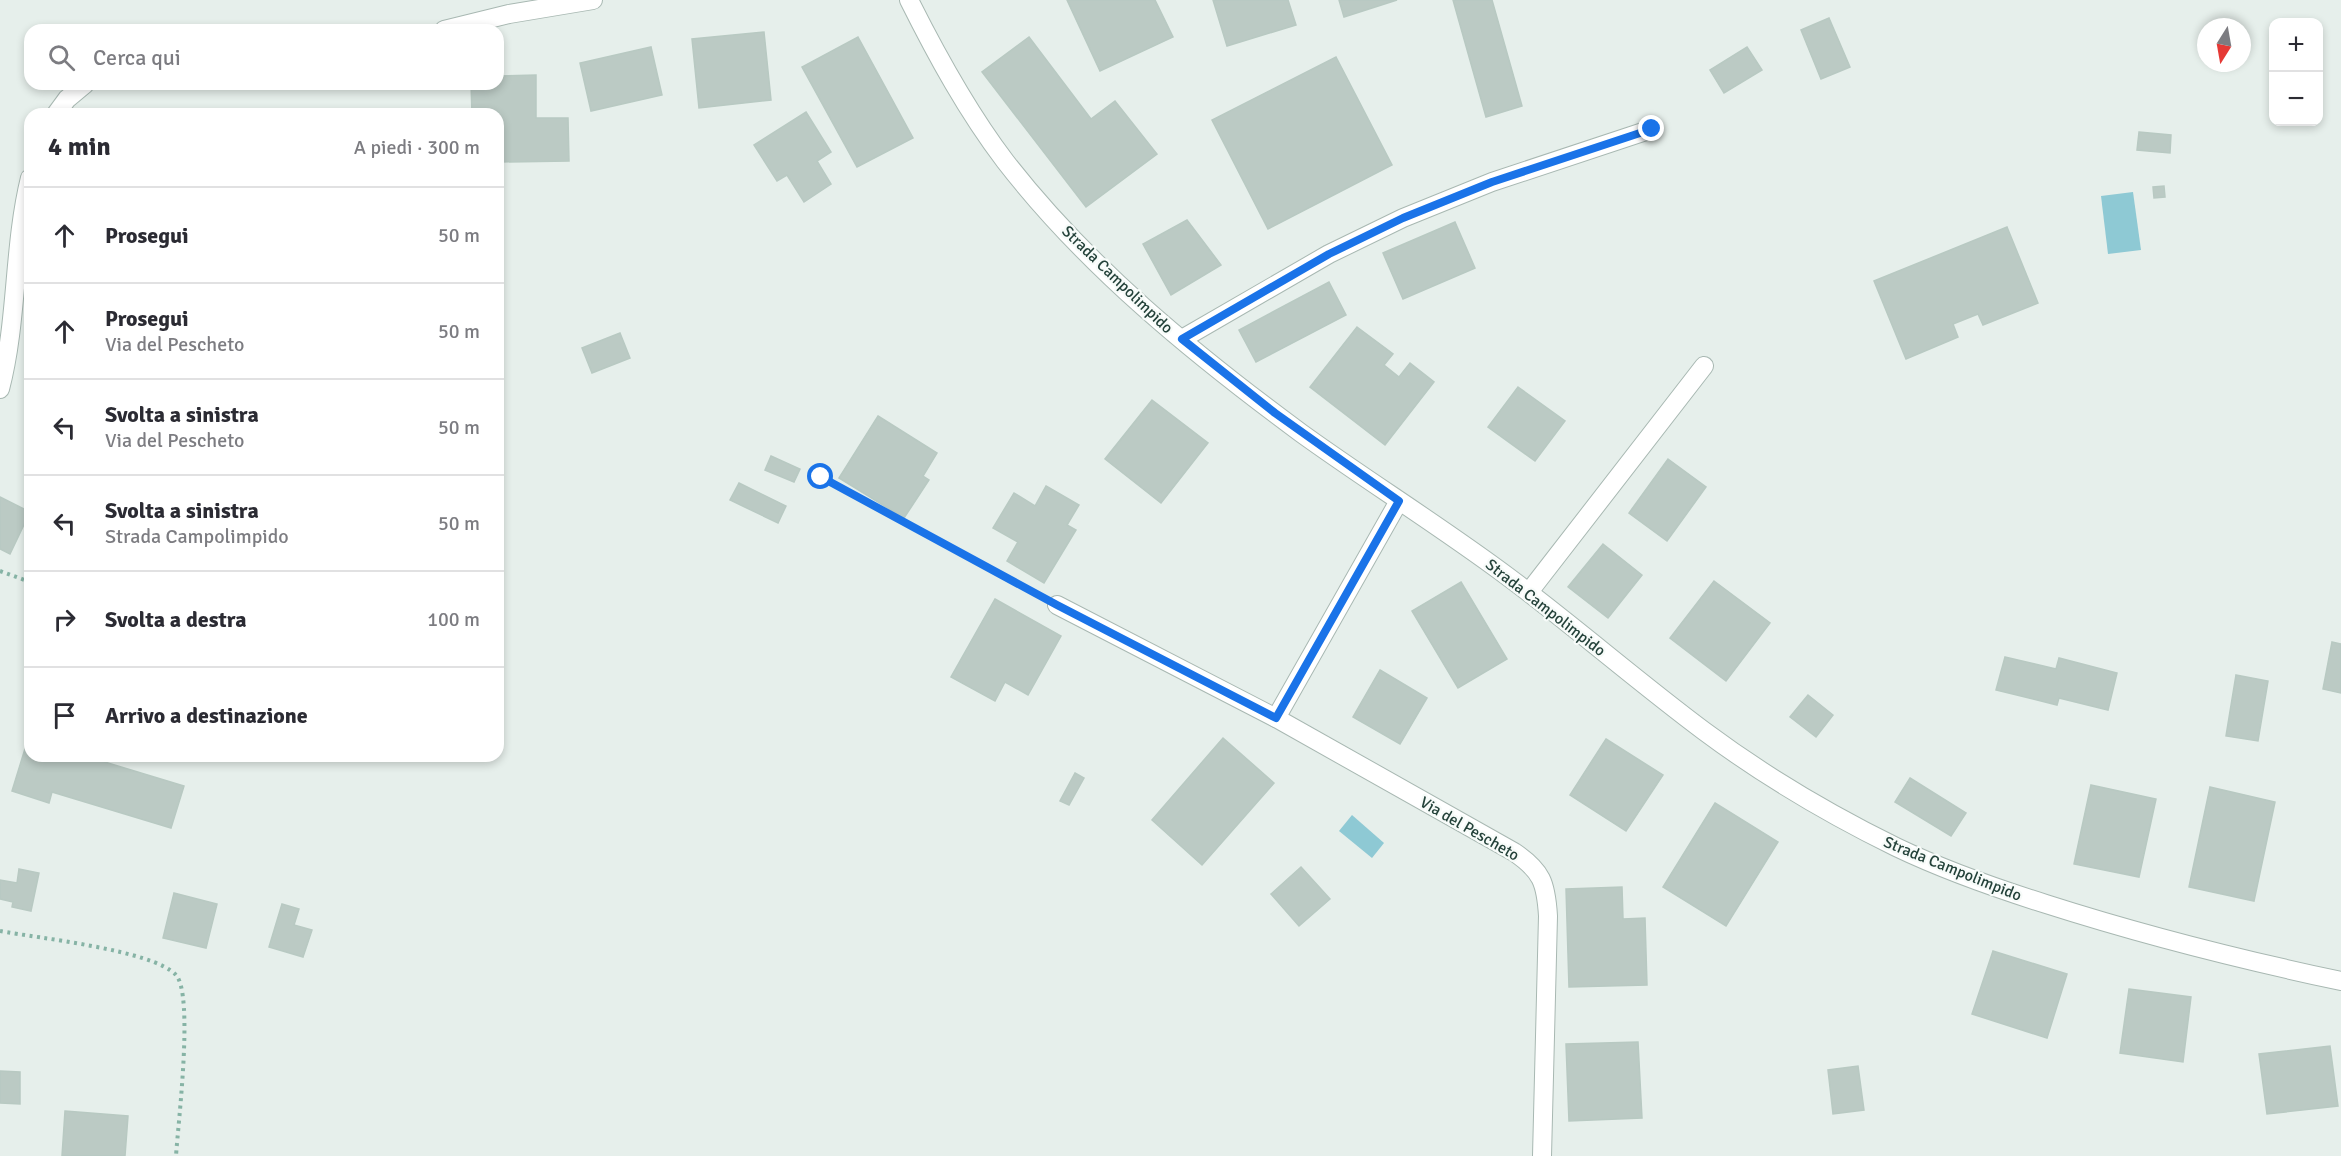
<!DOCTYPE html>
<html lang="it">
<meta charset="utf-8">
<style>
:root{--surface:#fff;--page:#f2f2f3;--text:#2b2b33;--muted:#7c7c81;--line:#e1e1e2}
body{margin:0;font-family:Signika,sans-serif;background:var(--page);color:var(--text)}
.controls{position:absolute;right:18px;top:18px;display:grid;overflow:hidden;border-radius:12px;box-shadow:0 3px 9px #0003}
.controls button{width:54px;height:54px;display:grid;place-items:center;padding:0;border:0;border-bottom:2px solid var(--line);background:var(--surface);color:var(--text);font:30px sans-serif}
.compass{position:absolute;left:2197px;top:18px;width:54px;height:54px;border-radius:50%;background:var(--surface);box-shadow:0 3px 9px #0003;rotate:191deg}
.stop{position:absolute;width:18px;height:18px;margin:-14px;border:4px solid #1a73e8;border-radius:50%;background:#fff}
.stop.end{background:#1a73e8;border-color:#fff;box-shadow:0 2px 6px #0008}
.list{margin:0;padding:0;list-style:none}
h2{display:flex;justify-content:space-between;align-items:center;height:78px;margin:0;padding:0 24px;font-size:26px}
h2 small{font-size:20px;font-weight:400;color:var(--muted)}
.list li{display:grid;grid-template-columns:39px 1fr auto;gap:18px;align-items:center;box-sizing:border-box;height:96px;padding:0 24px;border-top:2px solid var(--line)}
.list b{display:block;font-size:22px;white-space:nowrap}
.list p{margin:0;font-size:20px;white-space:nowrap;color:var(--muted)}
.list em{font-size:20px;font-style:normal;color:var(--muted)}
.icon{flex:none;width:33px;height:33px;fill:none;stroke:currentColor;stroke-width:2;stroke-linecap:round;stroke-linejoin:round}
.map{position:relative;flex:none;width:2341px;height:1156px;overflow:hidden}
.search{position:absolute;background:var(--surface);box-shadow:0 3px 9px #0003;left:24px;top:24px;width:480px;height:66px;display:flex;align-items:center;gap:15px;box-sizing:border-box;padding:0 21px;border-radius:18px;color:var(--muted);font-size:22px}
.panel{position:absolute;background:var(--surface);box-shadow:0 3px 9px #0003;left:24px;top:108px;width:480px;height:654px;border-radius:18px}
.map>svg:first-child{display:block}
</style>
<div class="map">
<svg width="2341" height="1156" viewBox="0 0 2341 1156">
<rect width="100%" height="100%" fill="#e6efeb"/>
<g fill="#8ec9d4">
<path d="M 2133,192 L 2141,250 L 2108,254 L 2101,196 Z"/>
<path d="M 1352,815 L 1384,843 L 1372,858 L 1339,831 Z"/>
</g>
<g fill="#bbcac4" stroke="#b8c9c2" stroke-width="1.5">
<path d="M 1067,0 L 1155,0 L 1173,37 L 1100,71 Z"/>
<path d="M 1213,0 L 1288,0 L 1296,25 L 1227,46 Z"/>
<path d="M 1339,0 L 1397,0 L 1344,17 Z"/>
<path d="M 1453,0 L 1492,0 L 1522,106 L 1486,117 Z"/>
<path d="M 1829,18 L 1850,67 L 1821,79 L 1801,30 Z"/>
<path d="M 764,32 L 771,100 L 699,108 L 692,39 Z"/>
<path d="M 858,37 L 913,138 L 857,167 L 802,67 Z"/>
<path d="M 1029,37 L 1091,119 L 1115,101 L 1157,154 L 1086,207 L 982,72 Z"/>
<path d="M 651,47 L 662,95 L 591,111 L 580,63 Z"/>
<path d="M 1747,47 L 1762,70 L 1724,93 L 1710,70 Z"/>
<path d="M 1336,57 L 1392,165 L 1268,229 L 1212,120 Z"/>
<path d="M 536,75 L 536,118 L 568,118 L 569,161 L 501,162 L 501,146 L 498,146 L 498,114 L 472,114 L 471,84 L 498,84 L 498,76 Z"/>
<path d="M 806,112 L 831,152 L 817,161 L 831,184 L 804,202 L 787,175 L 777,181 L 754,145 Z"/>
<path d="M 2139,132 L 2171,135 L 2170,153 L 2137,150 Z"/>
<path d="M 2164,186 L 2165,197 L 2154,198 L 2153,187 Z"/>
<path d="M 1187,220 L 1221,265 L 1171,295 L 1143,244 Z"/>
<path d="M 1455,222 L 1475,268 L 1403,299 L 1383,253 Z"/>
<path d="M 2007,227 L 2038,303 L 1983,325 L 1978,314 L 1953,324 L 1958,337 L 1906,359 L 1874,281 Z"/>
<path d="M 1329,282 L 1346,315 L 1256,362 L 1239,330 Z"/>
<path d="M 1357,327 L 1393,354 L 1384,365 L 1399,377 L 1410,363 L 1434,382 L 1385,445 L 1310,387 Z"/>
<path d="M 620,333 L 630,358 L 592,373 L 582,348 Z"/>
<path d="M 1518,387 L 1565,421 L 1535,461 L 1488,427 Z"/>
<path d="M 1152,400 L 1208,443 L 1161,503 L 1105,459 Z"/>
<path d="M 878,416 L 937,453 L 923,476 L 929,480 L 904,518 L 839,478 Z"/>
<path d="M 771,456 L 800,469 L 794,482 L 765,470 Z"/>
<path d="M 1668,459 L 1706,487 L 1667,541 L 1629,513 Z"/>
<path d="M 739,483 L 786,506 L 778,523 L 730,500 Z"/>
<path d="M 1046,486 L 1079,505 L 1067,525 L 1076,530 L 1044,583 L 1007,561 L 1018,542 L 993,528 L 1014,493 L 1035,506 Z"/>
<path d="M 0,497 L 30,512 L 10,554 L 0,549 Z"/>
<path d="M 1603,544 L 1642,575 L 1608,618 L 1568,587 Z"/>
<path d="M 1714,581 L 1770,623 L 1726,681 L 1670,638 Z"/>
<path d="M 1461,582 L 1507,659 L 1458,688 L 1412,611 Z"/>
<path d="M 995,599 L 1061,636 L 1028,695 L 1005,682 L 995,701 L 951,677 Z"/>
<path d="M 2332,642 L 2341,644 L 2341,693 L 2323,689 Z"/>
<path d="M 2005,657 L 2056,669 L 2059,658 L 2117,673 L 2108,710 L 2059,698 L 2057,705 L 1996,690 Z"/>
<path d="M 1380,670 L 1427,698 L 1400,744 L 1353,717 Z"/>
<path d="M 2236,675 L 2268,681 L 2258,741 L 2226,736 Z"/>
<path d="M 1808,695 L 1833,715 L 1816,737 L 1790,717 Z"/>
<path d="M 1223,738 L 1274,783 L 1202,865 L 1152,820 Z"/>
<path d="M 28,739 L 30,756 L 85,756 L 184,786 L 171,828 L 52,792 L 49,803 L 12,791 Z"/>
<path d="M 1606,739 L 1663,775 L 1626,831 L 1570,795 Z"/>
<path d="M 1075,773 L 1084,778 L 1069,805 L 1060,801 Z"/>
<path d="M 1910,778 L 1966,813 L 1951,836 L 1895,802 Z"/>
<path d="M 2091,785 L 2156,799 L 2139,877 L 2074,864 Z"/>
<path d="M 2210,787 L 2275,802 L 2254,901 L 2189,887 Z"/>
<path d="M 1715,803 L 1778,842 L 1726,926 L 1663,887 Z"/>
<path d="M 1301,867 L 1330,899 L 1299,926 L 1271,894 Z"/>
<path d="M 19,869 L 39,873 L 31,911 L 12,907 L 13,902 L 0,899 L 0,880 L 17,883 Z"/>
<path d="M 1622,887 L 1623,919 L 1645,918 L 1647,985 L 1569,987 L 1566,889 Z"/>
<path d="M 174,893 L 217,904 L 206,948 L 163,938 Z"/>
<path d="M 282,904 L 299,909 L 294,925 L 312,930 L 303,957 L 269,947 Z"/>
<path d="M 1993,951 L 2067,974 L 2047,1038 L 1972,1014 Z"/>
<path d="M 2129,989 L 2191,997 L 2183,1062 L 2120,1053 Z"/>
<path d="M 1638,1042 L 1642,1118 L 1569,1121 L 1566,1044 Z"/>
<path d="M 2330,1046 L 2338,1106 L 2267,1114 L 2259,1054 Z"/>
<path d="M 1858,1066 L 1864,1110 L 1833,1114 L 1828,1070 Z"/>
<path d="M 0,1071 L 20,1072 L 20,1104 L 0,1103 Z"/>
<path d="M 65,1111 L 128,1116 L 125,1156 L 62,1156 Z"/>
</g>
<g fill="none" stroke-linecap="round" stroke-linejoin="round">
<g stroke="#a8b8b2" stroke-width="20">
<g id="minor">
<path d="M 909,0 C 937,56 967,111 1005,161 C 1087,267 1194,354 1301,433 C 1369,482 1440,526 1507,576 C 1574,626 1637,681 1704,731 C 1763,775 1829,814 1896,847 C 1944,870 1995,888 2046,904 C 2143,935 2242,960 2341,981"/>
<path d="M 444,30 L 509,14 L 593,0"/>
<path d="M 56,114 L 67,99 L 85,84"/>
<path d="M 1182,339 L 1329,254 L 1403,218 L 1492,182 L 1652,129"/>
<path d="M 0,389 C 18,320 13,247 30,178"/>
<path d="M 1399,501 L 1276,718 L 1514,852 C 1542,871 1546,883 1548,916 L 1542,1156"/>
<path d="M 1529,592 L 1704,366"/>
<path d="M 1057,605 L 1276,718"/>
</g>
</g>
<g stroke="#86b3a5" stroke-width="4" stroke-dasharray="3 4.5" stroke-linecap="butt">
<path d="M 821,477 L 1034,593"/>
<path d="M 0,571 L 30,582"/>
<path d="M 0,931 C 37,938 153,950 176,975 C 194,995 178,1124 176,1156"/>
</g>
<use href="#minor" stroke="#fff" stroke-width="18"/>
</g>
<g fill="none" stroke-linecap="round" stroke-linejoin="round">
<path stroke="#1a73e8" stroke-width="8" d="M 821,477 L 1057,605 L 1276,718 L 1399,501 L 1275,413 L 1182,339 L 1329,254 L 1403,218 L 1492,182 L 1652,129"/>
</g>
<g text-anchor="middle" stroke-width="4.5" stroke-linejoin="round" paint-order="stroke">
<g font-size="16" fill="#24423a" stroke="#f7fbf9">
<text transform="translate(1118 279) rotate(44)" y="6">Strada Campolimpido</text>
<text transform="translate(1546 607) rotate(38)" y="6">Strada Campolimpido</text>
<text transform="translate(1470 828) rotate(30)" y="6">Via del Pescheto</text>
<text transform="translate(1953 868) rotate(22)" y="6">Strada Campolimpido</text>
</g>
</g>
</svg>
<div class="controls">
<button>+</button>
<button>−</button>
</div>
<svg class="compass" viewBox="-18 -18 36 36"><path d="M0-13l5 13h-10z" fill="#e53935"/><path d="M0 13l5-13h-10z" fill="#7c7c81"/></svg>
<div class="stop" style="left:821px;top:477px"></div>
<div class="stop end" style="left:1652px;top:129px"></div>
<div class="search"><svg class="icon" aria-label="search" viewBox="0 0 24 24"><circle cx="10" cy="10" r="6"/><path d="M15 15l6 6"/></svg>Cerca qui</div>
<section class="panel">
<h2>4 min<small>A piedi · 300 m</small></h2>
<ul class="list">
<li><svg class="icon" aria-label="ahead" viewBox="0 0 24 24"><path d="M12 20V5M6 11l6-6 6 6"/></svg><div><b>Prosegui</b></div><em>50 m</em></li>
<li><svg class="icon" aria-label="ahead" viewBox="0 0 24 24"><path d="M12 20V5M6 11l6-6 6 6"/></svg><div><b>Prosegui</b><p>Via del Pescheto</p></div><em>50 m</em></li>
<li><svg class="icon" aria-label="left" viewBox="0 0 24 24"><path d="M17 20v-9H6M10 6l-5 5 5 5"/></svg><div><b>Svolta a sinistra</b><p>Via del Pescheto</p></div><em>50 m</em></li>
<li><svg class="icon" aria-label="left" viewBox="0 0 24 24"><path d="M17 20v-9H6M10 6l-5 5 5 5"/></svg><div><b>Svolta a sinistra</b><p>Strada Campolimpido</p></div><em>50 m</em></li>
<li><svg class="icon" aria-label="right" viewBox="0 0 24 24"><path d="M7 20v-9h11M14 6l5 5-5 5"/></svg><div><b>Svolta a destra</b></div><em>100 m</em></li>
<li><svg class="icon" aria-label="arrive" viewBox="0 0 24 24"><path d="M6 21V4h12l-3 4 3 4H6"/></svg><div><b>Arrivo a destinazione</b></div></li>
</ul>
</section>
</div>
